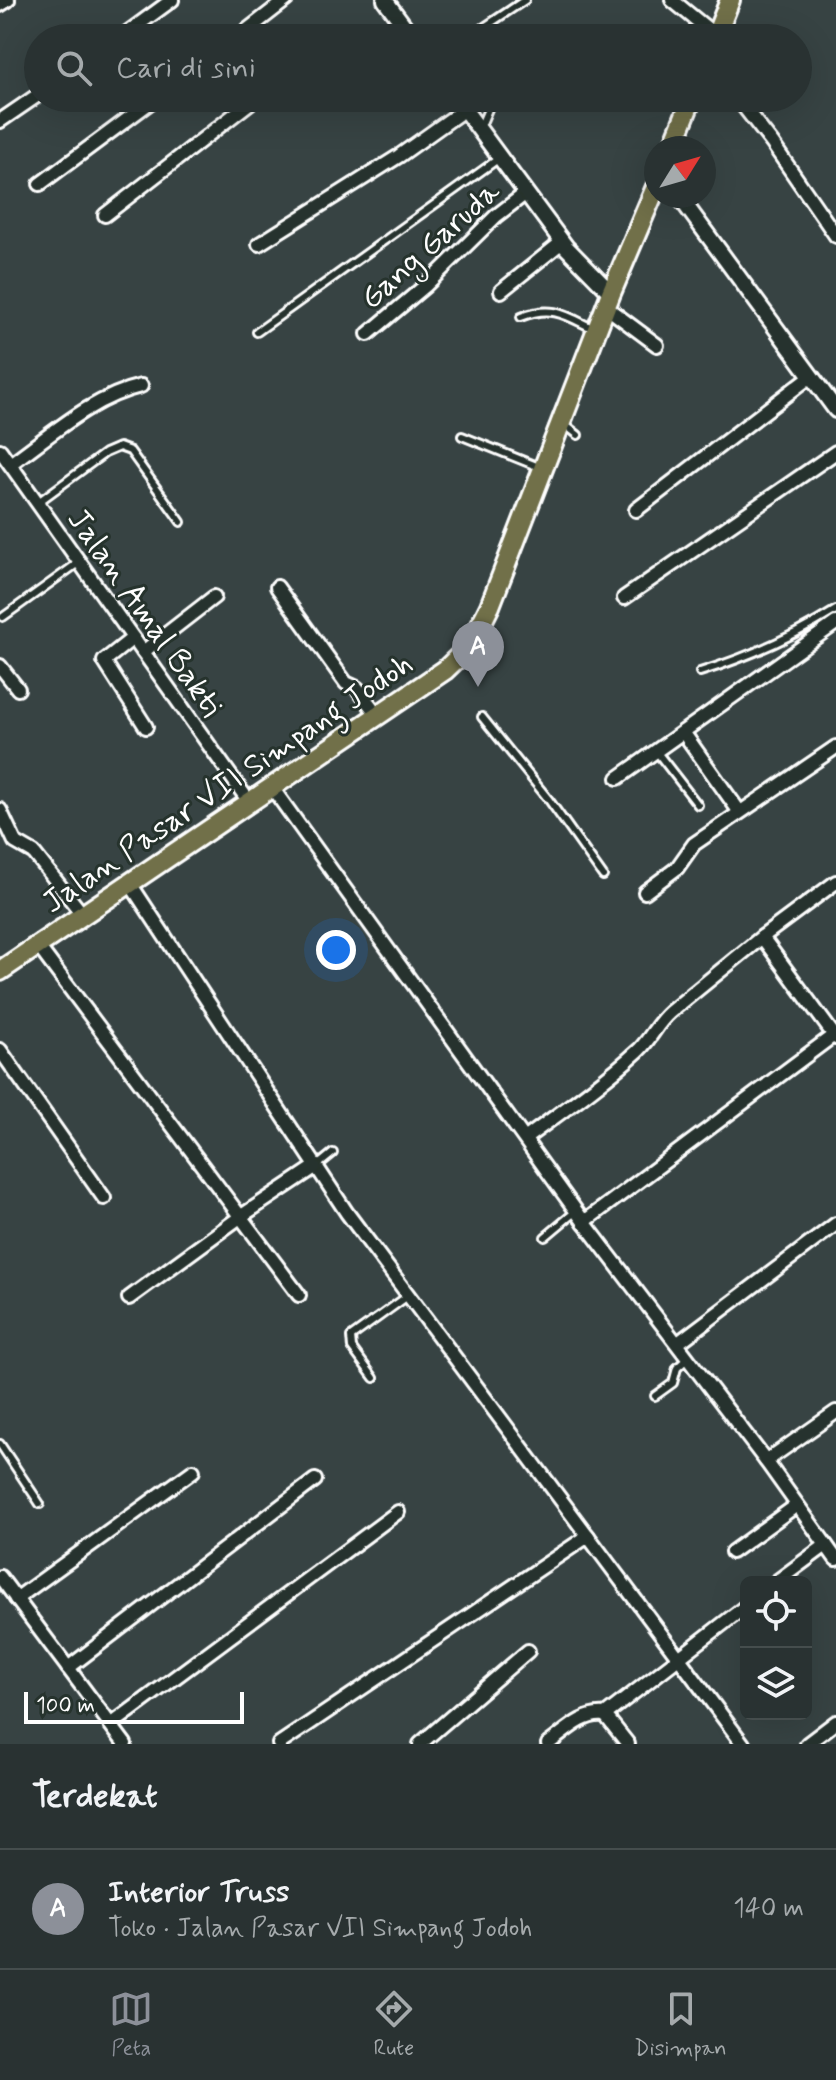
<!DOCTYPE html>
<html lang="id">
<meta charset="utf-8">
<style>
:root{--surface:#293232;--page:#353e3e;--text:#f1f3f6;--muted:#a5aaac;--line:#454d4d;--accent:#8c9099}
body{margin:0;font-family:Mynerve,sans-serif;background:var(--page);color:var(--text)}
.controls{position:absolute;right:24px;bottom:24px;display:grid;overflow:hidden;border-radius:12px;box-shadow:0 8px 32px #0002}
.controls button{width:72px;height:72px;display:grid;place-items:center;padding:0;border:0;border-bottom:2px solid var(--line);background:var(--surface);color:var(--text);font:40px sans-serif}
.compass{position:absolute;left:644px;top:136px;width:72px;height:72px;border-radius:50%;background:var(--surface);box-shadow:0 8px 32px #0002;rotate:53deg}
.scale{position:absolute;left:24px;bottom:20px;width:220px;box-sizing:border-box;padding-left:8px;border:4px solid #fff;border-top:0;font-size:22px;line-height:28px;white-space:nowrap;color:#fff;-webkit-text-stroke:6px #26332d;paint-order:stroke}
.you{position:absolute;left:336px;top:950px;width:28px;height:28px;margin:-20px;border:6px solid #fff;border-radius:50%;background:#1a73e8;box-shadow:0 0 0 12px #1a73e833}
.badge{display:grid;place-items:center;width:52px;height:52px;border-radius:50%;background:var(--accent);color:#fff;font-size:26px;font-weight:700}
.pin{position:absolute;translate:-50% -66px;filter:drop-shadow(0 2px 4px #0008)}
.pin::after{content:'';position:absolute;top:42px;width:28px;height:24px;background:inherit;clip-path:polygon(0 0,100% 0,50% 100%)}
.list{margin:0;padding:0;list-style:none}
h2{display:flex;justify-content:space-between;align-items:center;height:104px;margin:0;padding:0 32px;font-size:34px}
h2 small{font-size:26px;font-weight:400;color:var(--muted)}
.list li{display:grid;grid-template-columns:52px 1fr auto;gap:24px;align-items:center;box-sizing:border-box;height:120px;padding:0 32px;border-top:2px solid var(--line)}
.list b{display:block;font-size:30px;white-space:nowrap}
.list p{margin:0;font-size:26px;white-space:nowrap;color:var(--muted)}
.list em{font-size:26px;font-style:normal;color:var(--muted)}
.icon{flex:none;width:44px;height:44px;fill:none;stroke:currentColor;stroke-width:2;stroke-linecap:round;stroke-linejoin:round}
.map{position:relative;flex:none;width:836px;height:1744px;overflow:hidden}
.search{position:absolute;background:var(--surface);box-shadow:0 8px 32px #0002;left:24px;right:24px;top:24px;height:88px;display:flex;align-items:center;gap:20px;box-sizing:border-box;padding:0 28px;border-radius:44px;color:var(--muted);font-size:30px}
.sheet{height:224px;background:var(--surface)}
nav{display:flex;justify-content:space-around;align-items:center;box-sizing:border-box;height:112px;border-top:2px solid var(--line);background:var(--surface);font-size:22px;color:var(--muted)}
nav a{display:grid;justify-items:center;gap:4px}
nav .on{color:var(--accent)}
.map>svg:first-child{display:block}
</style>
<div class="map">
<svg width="836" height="1744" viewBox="0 0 836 1744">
<rect width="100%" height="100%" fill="#374343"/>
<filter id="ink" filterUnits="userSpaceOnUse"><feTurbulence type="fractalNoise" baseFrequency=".0125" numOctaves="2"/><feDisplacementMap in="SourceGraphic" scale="16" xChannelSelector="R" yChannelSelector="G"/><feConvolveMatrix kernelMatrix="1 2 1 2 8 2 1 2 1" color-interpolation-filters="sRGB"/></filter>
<g filter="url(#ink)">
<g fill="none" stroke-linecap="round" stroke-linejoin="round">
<g stroke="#fff" stroke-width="12">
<g id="service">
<path d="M 468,38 L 525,0"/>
<path d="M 480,128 L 488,109 L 484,98"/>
<path d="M 521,317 C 553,304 567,316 596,330"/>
<path d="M 257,332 L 498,159"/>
<path d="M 564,424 L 578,435"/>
<path d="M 462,436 L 539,467"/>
<path d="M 37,503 L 105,453 L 119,447 L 130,451 L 181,522"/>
<path d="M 3,617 L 78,563"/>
<path d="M 700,672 C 748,657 793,637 836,610"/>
<path d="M 482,717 L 549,800 L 603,876"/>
<path d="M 656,751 L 698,805"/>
<path d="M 317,1166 L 333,1153"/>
<path d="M 545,1237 L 576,1211"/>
<path d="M 374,1378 L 352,1348 L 351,1337 L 409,1295"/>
<path d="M 655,1396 L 673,1383 L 677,1368 L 688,1358"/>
<path d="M 0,1444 L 40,1504"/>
</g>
</g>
<g stroke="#fff" stroke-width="18">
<g id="minor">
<path d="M 672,0 L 716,36"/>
<path d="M 0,5 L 8,0"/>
<path d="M 120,38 L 172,0"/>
<path d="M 237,38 L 286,0"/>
<path d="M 737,98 L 772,143 L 836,236"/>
<path d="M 0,121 L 38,95"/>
<path d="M 40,184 L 156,98"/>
<path d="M 105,215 L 256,98"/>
<path d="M 259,244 L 399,156 L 465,109"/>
<path d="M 501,291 L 562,242"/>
<path d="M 606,307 L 657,345"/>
<path d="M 368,334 L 425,286 L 496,216 L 526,193"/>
<path d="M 0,450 L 250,803"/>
<path d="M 10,464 C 51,435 92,397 141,386"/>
<path d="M 636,510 L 811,376"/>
<path d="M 277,587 L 346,683 L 357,688 L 379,717"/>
<path d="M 624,598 L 836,452"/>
<path d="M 133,638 L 104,661 L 146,727"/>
<path d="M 143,652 L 214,597"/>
<path d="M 0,666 L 18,689"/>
<path d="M 683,732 L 739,811"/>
<path d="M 618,778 L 836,623"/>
<path d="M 273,789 L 584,1222 L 766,1461 L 836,1559"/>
<path d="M 0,810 L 15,842 L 34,853 L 83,915"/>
<path d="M 131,885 L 347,1213 L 743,1744"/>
<path d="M 645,892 L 677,868 L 694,844 L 836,747"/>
<path d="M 762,937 L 836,1038"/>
<path d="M 38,946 L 299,1295"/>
<path d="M 0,1050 L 104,1198"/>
<path d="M 526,1138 C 564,1110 604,1082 639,1050 C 651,1038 657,1023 670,1012 L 762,937 L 836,882"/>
<path d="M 584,1222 L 834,1035"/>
<path d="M 129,1298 L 240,1217 L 315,1167"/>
<path d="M 678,1343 L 836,1224"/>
<path d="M 766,1461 L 836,1412"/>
<path d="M 732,1552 L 797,1505"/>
<path d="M 0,1577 L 125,1744"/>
<path d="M 776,1582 L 826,1545"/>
<path d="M 16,1599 L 193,1471"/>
<path d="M 68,1668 L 315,1480"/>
<path d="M 111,1725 L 398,1512"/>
<path d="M 279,1744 L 588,1536"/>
<path d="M 420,1744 L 528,1651"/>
<path d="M 548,1744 C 565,1732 583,1712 605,1715"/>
<path d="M 628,1744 L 605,1715 L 746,1606"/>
<path d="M 807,1744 L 836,1722"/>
</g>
</g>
<g stroke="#fff" stroke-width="20">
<g id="tertiary">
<path d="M 385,0 L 413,38"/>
<path d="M 456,98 L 566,247 L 611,293"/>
<path d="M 679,196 L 836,410"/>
</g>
</g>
<g stroke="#fff" stroke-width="24">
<g id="primary">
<path d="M 715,38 L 730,0"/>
<path d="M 672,148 L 692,98"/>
<path d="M 0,971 L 445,670 L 470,646 L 490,606 L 611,293 L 656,187"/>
</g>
</g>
<use href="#service" stroke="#26332d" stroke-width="6"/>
<use href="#minor" stroke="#26332d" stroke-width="12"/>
<use href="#tertiary" stroke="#26332d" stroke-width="14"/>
<use href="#primary" stroke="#71704a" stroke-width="18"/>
</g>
</g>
<g text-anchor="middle" stroke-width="6" stroke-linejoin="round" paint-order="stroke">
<g font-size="32" fill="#fff" stroke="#26332d">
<text transform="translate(429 244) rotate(-42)" y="11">Gang Garuda</text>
<text transform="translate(146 612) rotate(55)" y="11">Jalan Amal Bakti</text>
<text transform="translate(227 782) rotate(-34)" y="11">Jalan Pasar VII Simpang Jodoh</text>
</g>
</g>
</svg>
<div class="controls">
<button><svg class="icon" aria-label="locate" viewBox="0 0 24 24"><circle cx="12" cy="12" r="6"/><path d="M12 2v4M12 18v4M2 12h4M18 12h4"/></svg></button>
<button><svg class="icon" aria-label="layers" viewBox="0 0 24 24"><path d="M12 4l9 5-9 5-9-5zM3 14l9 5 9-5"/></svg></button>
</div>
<svg class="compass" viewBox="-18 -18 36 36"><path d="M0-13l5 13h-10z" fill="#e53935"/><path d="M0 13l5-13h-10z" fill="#a5aaac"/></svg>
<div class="scale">100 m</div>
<div class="you"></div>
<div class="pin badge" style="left:478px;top:687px">A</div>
<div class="search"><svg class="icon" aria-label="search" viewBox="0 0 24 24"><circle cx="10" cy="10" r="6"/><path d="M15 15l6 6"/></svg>Cari di sini</div>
</div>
<section class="sheet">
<h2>Terdekat<small></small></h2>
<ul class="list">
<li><span class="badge">A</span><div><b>Interior Truss</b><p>Toko · Jalan Pasar VII Simpang Jodoh</p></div><em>140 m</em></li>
</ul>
</section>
<nav>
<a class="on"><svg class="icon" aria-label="map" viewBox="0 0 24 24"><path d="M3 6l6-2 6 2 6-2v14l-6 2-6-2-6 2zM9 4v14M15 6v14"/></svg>Peta</a>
<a><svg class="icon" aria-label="directions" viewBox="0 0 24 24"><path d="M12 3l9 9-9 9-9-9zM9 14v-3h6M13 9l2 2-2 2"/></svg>Rute</a>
<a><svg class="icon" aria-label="saved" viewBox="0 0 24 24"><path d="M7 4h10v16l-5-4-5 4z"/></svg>Disimpan</a>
</nav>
